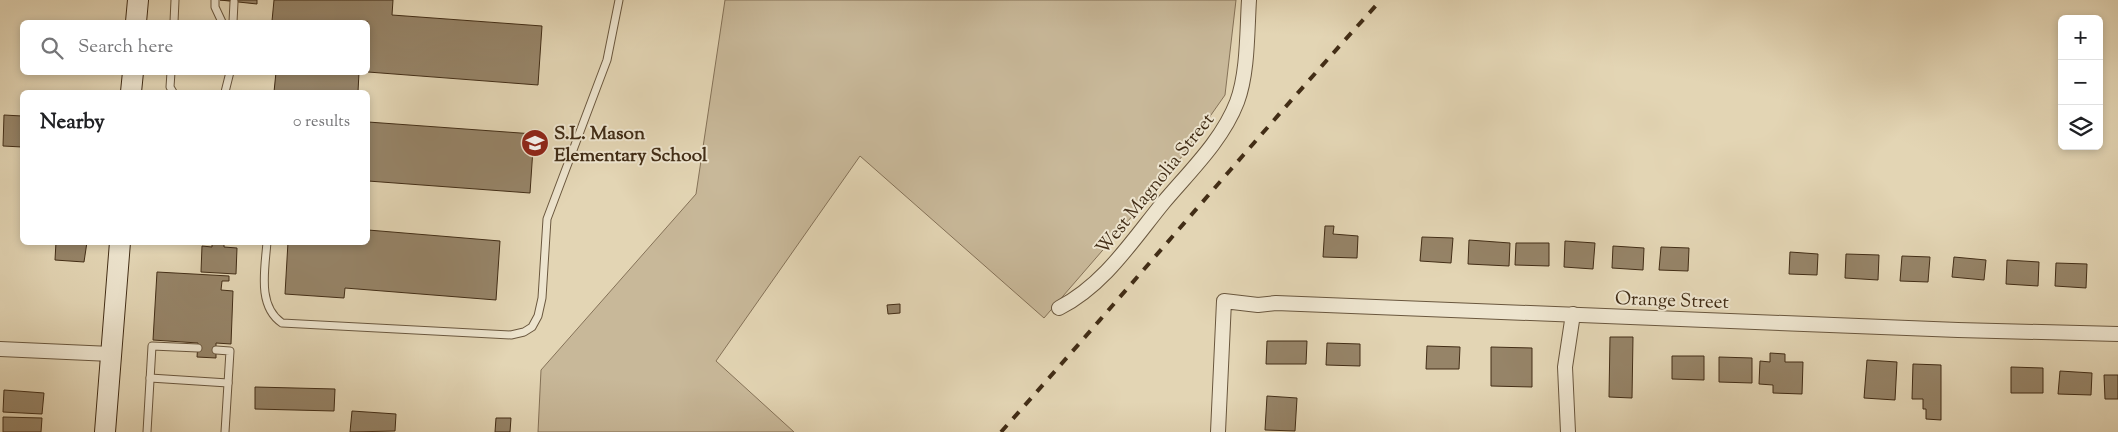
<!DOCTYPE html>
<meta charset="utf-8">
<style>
:root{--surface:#fff;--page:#f2f2f2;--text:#202124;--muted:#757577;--line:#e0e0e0}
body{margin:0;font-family:"Sorts Mill Goudy",serif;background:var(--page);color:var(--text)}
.controls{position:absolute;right:15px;top:15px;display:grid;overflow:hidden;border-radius:8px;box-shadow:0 2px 8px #0003}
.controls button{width:45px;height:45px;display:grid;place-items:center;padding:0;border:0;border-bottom:1px solid var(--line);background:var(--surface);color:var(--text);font:25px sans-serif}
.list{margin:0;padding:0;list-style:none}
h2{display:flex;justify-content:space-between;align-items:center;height:65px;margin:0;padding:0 20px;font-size:21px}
h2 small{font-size:16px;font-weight:400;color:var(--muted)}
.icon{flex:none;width:28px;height:28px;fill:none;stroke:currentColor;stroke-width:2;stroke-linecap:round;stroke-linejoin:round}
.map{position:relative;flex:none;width:2118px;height:432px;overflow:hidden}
.search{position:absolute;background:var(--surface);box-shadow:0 2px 8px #0003;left:20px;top:20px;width:350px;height:55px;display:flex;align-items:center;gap:12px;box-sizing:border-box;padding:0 18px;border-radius:8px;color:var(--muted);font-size:19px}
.panel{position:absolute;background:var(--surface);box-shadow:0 2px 8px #0003;left:20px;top:90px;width:350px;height:155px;border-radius:8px}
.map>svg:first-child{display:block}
</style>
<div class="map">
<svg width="2118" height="432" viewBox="0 0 2118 432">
<rect width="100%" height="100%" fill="#e3d5b4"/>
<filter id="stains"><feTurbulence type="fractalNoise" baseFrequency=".004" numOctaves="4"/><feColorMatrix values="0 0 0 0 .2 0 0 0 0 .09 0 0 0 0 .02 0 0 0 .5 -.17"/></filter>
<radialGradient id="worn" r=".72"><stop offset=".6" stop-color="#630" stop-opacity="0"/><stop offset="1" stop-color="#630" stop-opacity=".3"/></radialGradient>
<path fill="#c8b899" stroke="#857258" d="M 725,0 L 1236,0 L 1225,95 L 1173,169 L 1044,318 L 860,156 L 716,361 L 794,432 L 538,432 L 541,370 L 696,194 Z"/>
<g fill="#968468" stroke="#422d16">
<path d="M 220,0 L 257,0 L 257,4 Z"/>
<path d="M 274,0 L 393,0 L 392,15 L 542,26 L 538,85 L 368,72 L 368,22 L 279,22 L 272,21 Z"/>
<path d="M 276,72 L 359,72 L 358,92 L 274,92 Z"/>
<path d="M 4,115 L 22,116 L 22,147 L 3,146 Z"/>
<path d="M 368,122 L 534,134 L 530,193 L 368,181 Z"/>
<path d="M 1325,226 L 1334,226 L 1333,234 L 1358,236 L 1357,258 L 1323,257 Z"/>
<path d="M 368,230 L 500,241 L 496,300 L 345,288 L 344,298 L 285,294 L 288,242 L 368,242 Z"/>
<path d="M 1422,237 L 1453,238 L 1451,263 L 1420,261 Z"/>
<path d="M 1469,240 L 1510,243 L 1509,266 L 1468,264 Z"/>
<path d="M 1565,241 L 1595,243 L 1593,269 L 1564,267 Z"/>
<path d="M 56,242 L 87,242 L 84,262 L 55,260 Z"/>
<path d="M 212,242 L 224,242 L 224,247 L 237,248 L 236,274 L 201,272 L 202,246 L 212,247 Z"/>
<path d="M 1516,243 L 1549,243 L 1549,266 L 1515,265 Z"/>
<path d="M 1613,246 L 1644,248 L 1643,270 L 1612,268 Z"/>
<path d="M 1661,247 L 1689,248 L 1688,271 L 1659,270 Z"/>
<path d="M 1790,252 L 1818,254 L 1817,275 L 1789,274 Z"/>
<path d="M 1846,254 L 1879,255 L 1878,280 L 1845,278 Z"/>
<path d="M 1902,256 L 1930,257 L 1928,282 L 1900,281 Z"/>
<path d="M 1954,257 L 1986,260 L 1984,280 L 1952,277 Z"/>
<path d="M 2007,260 L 2039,262 L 2038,286 L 2006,284 Z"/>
<path d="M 2056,263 L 2087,264 L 2086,288 L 2055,286 Z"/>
<path d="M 157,272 L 229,276 L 229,281 L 222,281 L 221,290 L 233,291 L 231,344 L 216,343 L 216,358 L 197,357 L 198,343 L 153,340 Z"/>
<path d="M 900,304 L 900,313 L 888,314 L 887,305 Z"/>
<path d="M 1610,337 L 1633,337 L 1632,398 L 1609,397 Z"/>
<path d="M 1267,341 L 1307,341 L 1306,364 L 1266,364 Z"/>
<path d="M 1327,343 L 1360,344 L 1360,366 L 1326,365 Z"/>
<path d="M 1427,346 L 1460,347 L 1459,369 L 1426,369 Z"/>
<path d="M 1491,347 L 1532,348 L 1532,387 L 1491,386 Z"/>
<path d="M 1770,353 L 1785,354 L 1785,362 L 1803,362 L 1802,394 L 1773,393 L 1773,385 L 1759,384 L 1760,361 L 1770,362 Z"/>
<path d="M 1672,356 L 1704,356 L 1704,380 L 1672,379 Z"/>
<path d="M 1719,357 L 1752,358 L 1752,383 L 1719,382 Z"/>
<path d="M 1867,360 L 1897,362 L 1895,400 L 1864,398 Z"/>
<path d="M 1913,364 L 1941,365 L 1941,420 L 1926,419 L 1926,409 L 1923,409 L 1923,399 L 1912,399 Z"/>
<path d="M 2011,367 L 2043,368 L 2043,393 L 2011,393 Z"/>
<path d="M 2060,371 L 2092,373 L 2091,395 L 2058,394 Z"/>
<path d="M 2104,375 L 2118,375 L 2118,399 L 2105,399 Z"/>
<path d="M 255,387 L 335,389 L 334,411 L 255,409 Z"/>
<path d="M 4,390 L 44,393 L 42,414 L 3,412 Z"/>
<path d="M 1267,396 L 1297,398 L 1295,431 L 1265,430 Z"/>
<path d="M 352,411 L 396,414 L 395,431 L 350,432 Z"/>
<path d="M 3,417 L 42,418 L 41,432 L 3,432 Z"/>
<path d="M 496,418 L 511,418 L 510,432 L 495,432 Z"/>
</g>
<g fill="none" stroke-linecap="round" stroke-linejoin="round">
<g stroke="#6a573e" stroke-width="9">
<g id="lane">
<path d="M 215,0 L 215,7 L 222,22"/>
<path d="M 174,22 L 175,0"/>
<path d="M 233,22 L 234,2"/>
<path d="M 171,72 L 170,87 L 173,92"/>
<path d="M 225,92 L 230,72"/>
<path d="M 267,242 C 265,269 257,306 282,323 L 511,335 L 524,332 L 532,327 L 538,316 L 542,298 L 547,219 L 607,60 L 619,0"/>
<path d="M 216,350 L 230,351 L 225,432"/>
<path d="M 150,378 L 228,383"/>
<path d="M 147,432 L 152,346 L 198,348"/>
</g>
</g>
<g stroke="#6a573e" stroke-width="16">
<g id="street">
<path d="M 1059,308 C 1104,285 1132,241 1163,203 C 1189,172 1222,141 1237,102 C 1248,73 1247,31 1249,0"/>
<path d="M 0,349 L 111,354"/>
<path d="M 1218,432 L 1224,301 L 1258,305 L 1276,303 L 1958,330 L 2118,334"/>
<path d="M 1568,432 L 1565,367 L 1573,314"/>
</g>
</g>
<g stroke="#422d16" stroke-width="22">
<g id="secondary">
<path d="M 136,22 L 138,0"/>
<path d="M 131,92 L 133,72"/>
<path d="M 105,432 L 120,242"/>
</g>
</g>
<use href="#lane" stroke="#ede4ce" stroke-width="7"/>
<use href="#street" stroke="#ede4ce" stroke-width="14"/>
<use href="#secondary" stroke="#ede4ce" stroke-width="20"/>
<path stroke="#422d16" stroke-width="4" stroke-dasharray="9 9" stroke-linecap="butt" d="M 1001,432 C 1129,289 1252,142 1381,0"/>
</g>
<defs>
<g id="school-disc" transform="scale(1.4375)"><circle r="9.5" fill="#8f2418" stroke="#ede4ce"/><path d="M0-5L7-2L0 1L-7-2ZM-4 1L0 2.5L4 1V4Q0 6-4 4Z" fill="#fff"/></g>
</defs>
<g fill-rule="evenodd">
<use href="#school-disc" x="535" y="143"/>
</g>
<g text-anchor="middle" stroke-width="4" stroke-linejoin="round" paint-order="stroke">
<g font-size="19" font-weight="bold" fill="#422d16" stroke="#ede4ce" text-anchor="start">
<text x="554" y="139">S.L. Mason<tspan x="554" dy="22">Elementary School</tspan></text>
</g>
<g font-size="19" fill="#422d16" stroke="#ede4ce">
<text transform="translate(1154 183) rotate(-51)" y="7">West Magnolia Street</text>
<text transform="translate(1672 299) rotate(2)" y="7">Orange Street</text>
</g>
</g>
<rect width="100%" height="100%" filter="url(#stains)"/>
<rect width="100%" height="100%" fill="url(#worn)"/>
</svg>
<div class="controls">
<button>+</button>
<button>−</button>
<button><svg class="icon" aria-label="layers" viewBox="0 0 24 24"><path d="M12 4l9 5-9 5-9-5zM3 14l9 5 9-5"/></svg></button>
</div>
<div class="search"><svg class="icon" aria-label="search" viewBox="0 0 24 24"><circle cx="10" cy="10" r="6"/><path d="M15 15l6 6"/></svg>Search here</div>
<section class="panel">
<h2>Nearby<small>0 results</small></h2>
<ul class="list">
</ul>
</section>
</div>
